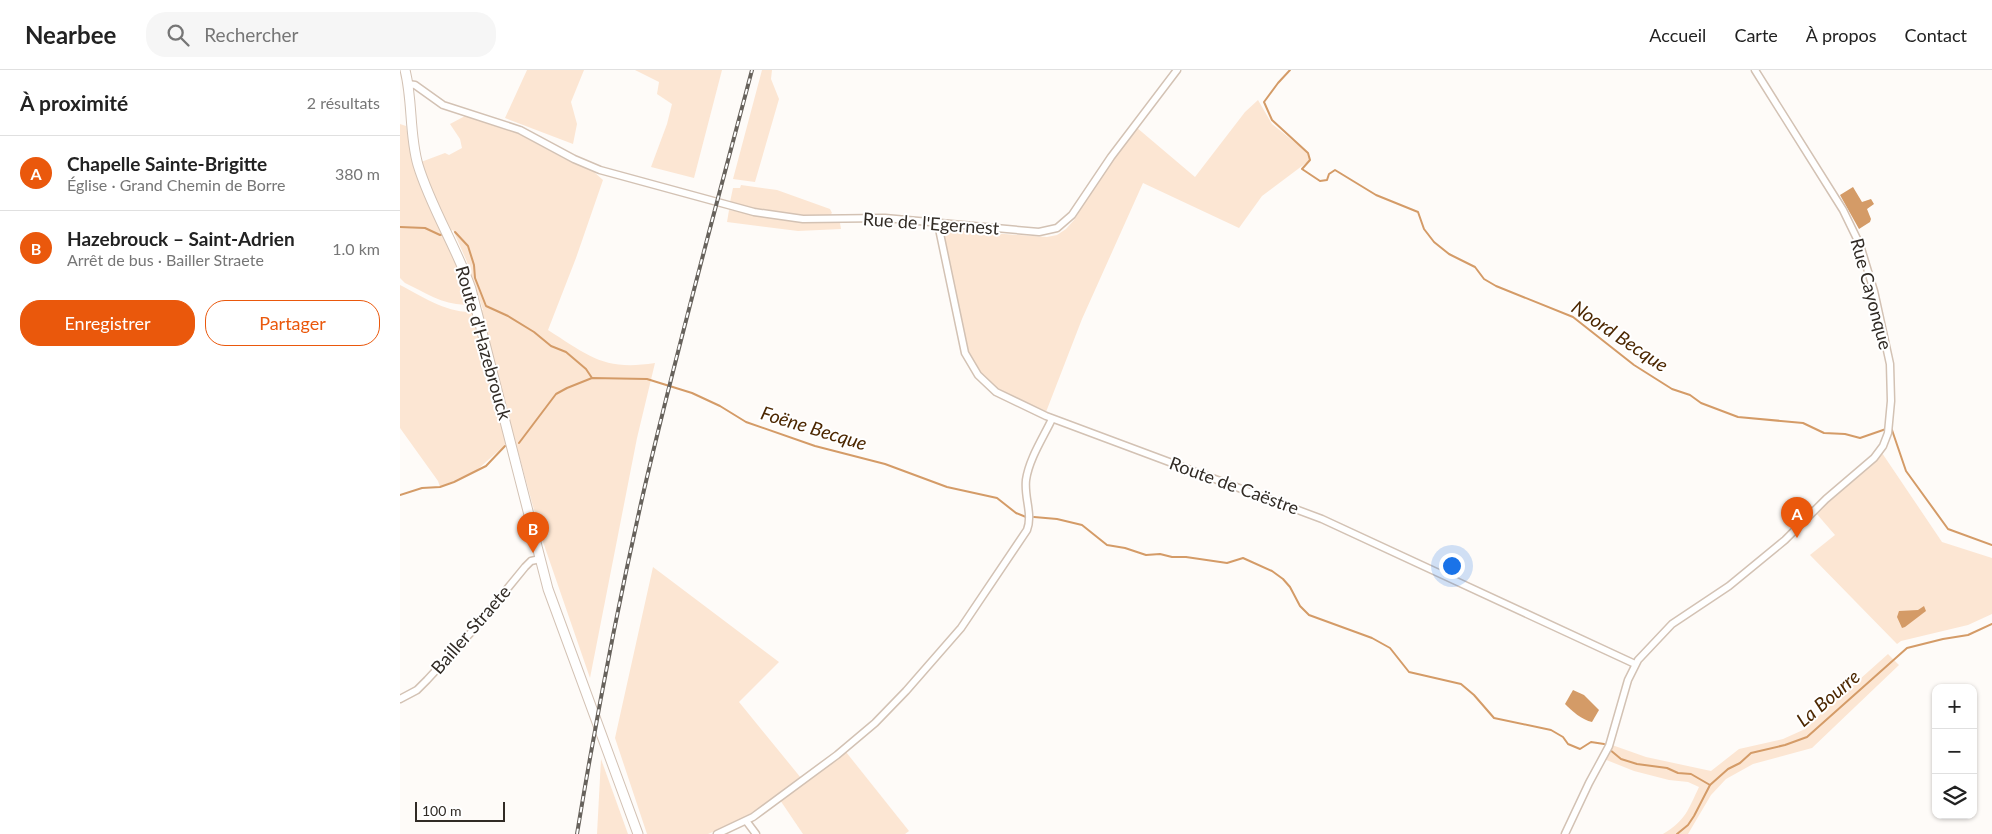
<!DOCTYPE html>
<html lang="fr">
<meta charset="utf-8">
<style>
:root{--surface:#fff;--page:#f6f6f6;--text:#222;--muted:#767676;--line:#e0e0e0;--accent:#ea580c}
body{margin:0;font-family:Lato,sans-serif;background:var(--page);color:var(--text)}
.controls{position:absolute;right:15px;bottom:15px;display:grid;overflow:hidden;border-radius:10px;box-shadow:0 1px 4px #0004}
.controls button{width:45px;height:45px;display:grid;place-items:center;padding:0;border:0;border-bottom:1px solid var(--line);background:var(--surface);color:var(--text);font:25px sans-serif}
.scale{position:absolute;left:15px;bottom:12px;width:90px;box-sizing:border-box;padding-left:5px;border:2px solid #312b25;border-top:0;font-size:14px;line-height:18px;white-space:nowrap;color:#312b25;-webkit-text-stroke:4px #fff;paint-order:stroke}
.you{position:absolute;left:1051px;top:495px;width:18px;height:18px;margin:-12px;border:4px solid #fff;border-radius:50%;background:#1a73e8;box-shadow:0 0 0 8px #1a73e833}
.badge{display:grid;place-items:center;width:32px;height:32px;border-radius:50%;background:var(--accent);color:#fff;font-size:16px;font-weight:700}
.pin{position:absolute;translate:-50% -41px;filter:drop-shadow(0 1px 2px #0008)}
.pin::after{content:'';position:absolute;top:26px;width:18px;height:15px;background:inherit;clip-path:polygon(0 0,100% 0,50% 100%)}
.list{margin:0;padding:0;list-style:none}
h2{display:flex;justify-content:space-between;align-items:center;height:65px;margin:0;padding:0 20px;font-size:21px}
h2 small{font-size:16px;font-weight:400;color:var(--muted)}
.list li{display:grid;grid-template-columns:32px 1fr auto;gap:15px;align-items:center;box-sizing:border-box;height:75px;padding:0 20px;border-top:1px solid var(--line)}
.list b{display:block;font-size:19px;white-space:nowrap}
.list p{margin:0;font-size:16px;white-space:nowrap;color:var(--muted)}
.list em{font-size:16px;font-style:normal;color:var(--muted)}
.actions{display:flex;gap:10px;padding:15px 20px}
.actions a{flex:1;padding:11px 0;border:1px solid var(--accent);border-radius:20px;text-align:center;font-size:18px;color:var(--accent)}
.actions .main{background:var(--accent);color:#fff}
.icon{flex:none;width:28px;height:28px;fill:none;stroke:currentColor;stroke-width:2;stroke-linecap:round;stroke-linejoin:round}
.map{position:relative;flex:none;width:1592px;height:764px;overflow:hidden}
header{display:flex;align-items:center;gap:30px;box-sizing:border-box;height:70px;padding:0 25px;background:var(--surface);border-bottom:1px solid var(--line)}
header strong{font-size:24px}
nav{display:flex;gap:28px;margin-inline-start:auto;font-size:18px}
.search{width:350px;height:45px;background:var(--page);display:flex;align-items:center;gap:12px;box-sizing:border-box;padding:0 18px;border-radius:20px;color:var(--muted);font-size:19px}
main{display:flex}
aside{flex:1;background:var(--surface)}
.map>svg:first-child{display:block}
</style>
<header>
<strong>Nearbee</strong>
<div class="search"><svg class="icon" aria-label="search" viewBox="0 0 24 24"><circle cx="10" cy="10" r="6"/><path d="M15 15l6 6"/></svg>Rechercher</div>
<nav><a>Accueil</a><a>Carte</a><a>À propos</a><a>Contact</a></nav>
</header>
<main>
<aside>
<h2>À proximité<small>2 résultats</small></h2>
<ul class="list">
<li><span class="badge">A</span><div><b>Chapelle Sainte-Brigitte</b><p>Église · Grand Chemin de Borre</p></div><em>380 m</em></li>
<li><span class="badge">B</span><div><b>Hazebrouck – Saint-Adrien</b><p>Arrêt de bus · Bailler Straete</p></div><em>1.0 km</em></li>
</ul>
<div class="actions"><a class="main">Enregistrer</a><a>Partager</a></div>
</aside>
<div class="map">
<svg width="1592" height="764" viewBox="0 0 1592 764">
<rect width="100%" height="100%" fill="#fefbf8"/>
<g fill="#fce6d3">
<path d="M 127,0 L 184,0 L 171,32 L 177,54 L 173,74 L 105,48 Z"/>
<path d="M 235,0 L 322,0 L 294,108 L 251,97 L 267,54 L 272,34 L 257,24 L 259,12 Z"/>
<path d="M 362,0 L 372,0 L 371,9 L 379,29 L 355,112 L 333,109 Z"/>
<path d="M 858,30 L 872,54 L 908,83 L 910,90 L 862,126 L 839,158 L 743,113 L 682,249 L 646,342 C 613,329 579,315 567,278 L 544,164 L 550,160 L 647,167 L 657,165 L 666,159 L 674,150 L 706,99 L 736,57 L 795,107 L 845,42 Z"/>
<path d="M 65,46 L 117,63 L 163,88 L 194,102 L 203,110 L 176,188 L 148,260 C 189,286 204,301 255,293 L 237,368 L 190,608 L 142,469 L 114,367 L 77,400 L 40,417 L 38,411 L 0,358 L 0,215 C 25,228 54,248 83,240 L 67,192 L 53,160 L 44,164 L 63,207 L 72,234 C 48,238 26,223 5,213 L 0,208 L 0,54 L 6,56 L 13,95 L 45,83 L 49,85 L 62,78 L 60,69 L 50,54 Z"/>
<path d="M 341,115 L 377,120 L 430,139 L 432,143 L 428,147 C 396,148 361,141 330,132 L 333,118 L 340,118 Z"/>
<path d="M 329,140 L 385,150 L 440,153 L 441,159 L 398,161 L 327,152 Z"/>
<path d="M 1482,383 L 1542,472 L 1592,488 L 1592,544 L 1568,555 L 1501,571 L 1497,574 L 1410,485 L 1435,465 L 1416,443 Z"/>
<path d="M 253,497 L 379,592 L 339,632 L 401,708 L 344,749 L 308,764 L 247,764 L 215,668 Z"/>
<path d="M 1488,584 L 1499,595 L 1412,678 L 1353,694 L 1326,709 L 1311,725 L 1288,764 L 1263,764 C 1286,750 1288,740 1299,717 L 1288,712 L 1269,710 L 1234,701 L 1204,689 L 1212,675 L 1246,687 L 1311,701 L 1339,679 L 1383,669 L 1403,660 Z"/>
<path d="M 446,682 L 509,761 L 505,764 L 403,764 L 380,730 Z"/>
<path d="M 201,689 L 228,764 L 197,764 Z"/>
</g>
<g fill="#d49b67">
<path d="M 1453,117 L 1462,132 L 1471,129 L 1474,134 L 1467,139 L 1471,149 L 1470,152 L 1459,159 L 1440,125 Z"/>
<path d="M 1524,536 L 1526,541 L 1505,557 L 1502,558 L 1497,547 L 1499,541 L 1518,540 Z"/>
<path d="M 1173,620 L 1184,625 L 1199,640 L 1192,652 C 1182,650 1172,641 1165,634 Z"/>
</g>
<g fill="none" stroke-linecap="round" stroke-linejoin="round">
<g stroke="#d49b67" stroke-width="2">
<path d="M 890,0 L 878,13 L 864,32 L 872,50 L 908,83 L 910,90 L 902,99 L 920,111 L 927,110 L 929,104 L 935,100 L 976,125 L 1018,142 L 1024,159 L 1034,172 L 1049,184 L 1075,197 L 1084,209 L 1096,216 L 1173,247 L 1234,295 L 1272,319 L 1290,325 L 1301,333 L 1338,347 L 1403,353 L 1424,363 L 1445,364 L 1460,368 L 1486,359"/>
<path d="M 0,157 L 25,158 L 40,165 L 43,164"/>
<path d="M 55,162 L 68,176 L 74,195 L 75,208 L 86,236 L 108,246 L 134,262 L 151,276 L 166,282 L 186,299 L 192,308"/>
<path d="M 1492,360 L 1506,401 L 1548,459 L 1592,475"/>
<path d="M 119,373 L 156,324 L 167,318 L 192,308 L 247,309 L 292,323 L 320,336 L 346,352 L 415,376 L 485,394 L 547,417 L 597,428 L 616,443 L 626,447"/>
<path d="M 0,425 L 22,418 L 40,417 L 54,412 L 86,396 L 105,376"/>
<path d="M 634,447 L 657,449 L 682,455 L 707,475 L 725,478 L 746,485 L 760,484 L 772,487 L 786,487 L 827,493 L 843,488 L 872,501 L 883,509 L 890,517 L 900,536 L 909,545 L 972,568 L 990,578 L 1009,602 L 1061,614 L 1074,625 L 1094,648 L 1151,660 L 1163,667 L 1168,674 L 1180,679 L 1191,672 L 1204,674"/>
<path d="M 1209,679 L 1221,689 L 1237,694 L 1267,698 L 1278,703 L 1291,704 L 1310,715"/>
<path d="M 1277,764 L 1288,755 L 1294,746 L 1310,715 L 1328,699 L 1340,693 L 1351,683 L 1385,675 L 1407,667 L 1507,578 L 1543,569 L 1568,565 L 1592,554"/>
</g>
<g stroke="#d3c2b4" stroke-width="9">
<g id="street">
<path d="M 8,14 L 15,15 L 43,35 L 120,60 L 174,89 L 200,100 L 354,142 L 403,149 L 485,148 L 639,162 L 657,158 L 672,145 L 711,87 L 777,0"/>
<path d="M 538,154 L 565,283 L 578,305 L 596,322 L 646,346 L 922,449 L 1235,594"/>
<path d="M 0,629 L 17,620 L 27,610 L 76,557 L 125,497 L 131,491 L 140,489"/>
<path d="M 347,752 L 356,764"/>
<path d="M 317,764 L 353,747 L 437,685 L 475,653 L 506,621 L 561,558 L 627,460 C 633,444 624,428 626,410 C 629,389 643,368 652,349"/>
<path d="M 1165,764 L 1189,713 L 1209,676 L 1228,610 L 1238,590 L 1272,554 L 1329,516 L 1385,470 L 1426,429 L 1474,388 L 1483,376 L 1488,363 L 1491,331 L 1490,294 L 1474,221 L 1460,175 L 1443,140 L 1355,0"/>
</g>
</g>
<g stroke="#d3c2b4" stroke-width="11">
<path id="secondary" d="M 5,0 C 13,31 9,64 18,95 C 31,138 56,176 71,219 L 148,519 L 238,764"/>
</g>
<use href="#street" stroke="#fff" stroke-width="6"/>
<use href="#secondary" stroke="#fff" stroke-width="9"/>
<g stroke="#67625c" stroke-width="4">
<path id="rail" d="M 177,764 C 196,649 218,534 244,420 C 277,279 315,140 352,0"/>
</g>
<use href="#rail" stroke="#fff" stroke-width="2" stroke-dasharray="5.5" stroke-linecap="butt"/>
</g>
<g text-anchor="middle" stroke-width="4" stroke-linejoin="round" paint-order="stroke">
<g font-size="18" fill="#312b25" stroke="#fff">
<text transform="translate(531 154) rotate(4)" y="6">Rue de l'Egernest</text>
<text transform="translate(1471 224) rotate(75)" y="6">Rue Cayonque</text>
<text transform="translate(83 273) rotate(74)" y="6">Route d'Hazebrouck</text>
<text transform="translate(834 416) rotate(20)" y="6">Route de Caëstre</text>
<text transform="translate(71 560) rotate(-49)" y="6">Bailler Straete</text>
</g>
<g font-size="19" font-style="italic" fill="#4c2700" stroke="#fff">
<text transform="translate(1220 266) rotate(34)" y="7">Noord Becque</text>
<text transform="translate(414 358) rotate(17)" y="7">Foëne Becque</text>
<text transform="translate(1428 628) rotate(-40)" y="7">La Bourre</text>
</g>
</g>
</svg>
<div class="controls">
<button>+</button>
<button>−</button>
<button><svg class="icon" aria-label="layers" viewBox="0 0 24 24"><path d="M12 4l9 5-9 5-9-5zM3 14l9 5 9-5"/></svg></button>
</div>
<div class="scale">100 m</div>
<div class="you"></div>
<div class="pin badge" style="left:1397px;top:468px">A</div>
<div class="pin badge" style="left:133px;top:483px">B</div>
</div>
</main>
